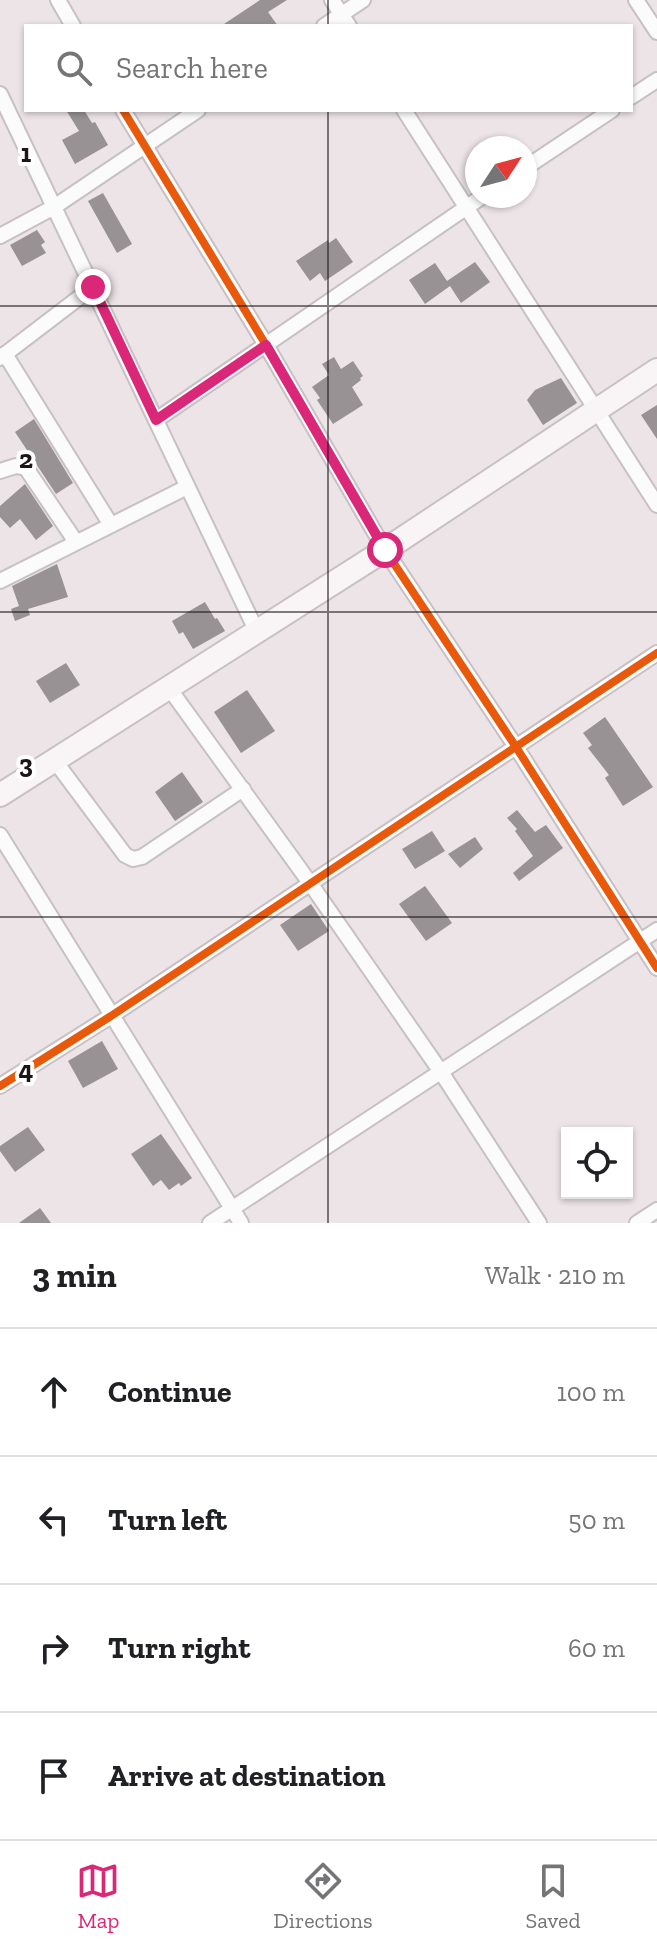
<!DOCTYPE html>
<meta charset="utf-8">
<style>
:root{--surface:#fff;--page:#f6f6f6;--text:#202124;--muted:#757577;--line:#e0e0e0;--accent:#db2777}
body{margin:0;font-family:"Zilla Slab",serif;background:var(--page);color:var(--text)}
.controls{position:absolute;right:24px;bottom:24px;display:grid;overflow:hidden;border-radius:0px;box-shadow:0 2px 6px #0004}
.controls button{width:72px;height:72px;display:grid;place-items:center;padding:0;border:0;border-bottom:2px solid var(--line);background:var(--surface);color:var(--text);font:40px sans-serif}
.compass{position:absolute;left:465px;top:136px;width:72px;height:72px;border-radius:50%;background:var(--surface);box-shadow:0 2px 6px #0004;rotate:54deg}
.stop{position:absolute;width:24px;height:24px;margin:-18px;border:6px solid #db2777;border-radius:50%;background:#fff}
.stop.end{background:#db2777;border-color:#fff;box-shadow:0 2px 8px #0008}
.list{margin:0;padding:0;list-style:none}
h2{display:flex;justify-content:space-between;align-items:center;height:104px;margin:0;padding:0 32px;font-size:34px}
h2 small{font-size:26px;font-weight:400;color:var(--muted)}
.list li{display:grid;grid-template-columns:52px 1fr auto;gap:24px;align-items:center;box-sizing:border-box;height:128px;padding:0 32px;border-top:2px solid var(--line)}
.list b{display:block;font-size:30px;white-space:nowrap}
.list em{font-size:26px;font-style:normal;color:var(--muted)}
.icon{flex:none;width:44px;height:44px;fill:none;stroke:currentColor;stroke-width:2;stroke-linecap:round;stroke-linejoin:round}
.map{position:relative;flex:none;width:657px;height:1223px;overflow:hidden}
.search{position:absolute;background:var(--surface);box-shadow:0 2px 6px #0004;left:24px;right:24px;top:24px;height:88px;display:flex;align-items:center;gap:20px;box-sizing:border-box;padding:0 28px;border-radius:0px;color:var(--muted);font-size:30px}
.sheet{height:616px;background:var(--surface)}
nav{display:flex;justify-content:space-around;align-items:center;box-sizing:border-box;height:112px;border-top:2px solid var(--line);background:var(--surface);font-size:22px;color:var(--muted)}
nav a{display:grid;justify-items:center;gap:4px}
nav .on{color:var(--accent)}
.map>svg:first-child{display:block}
</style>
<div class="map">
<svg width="657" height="1223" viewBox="0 0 657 1223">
<rect width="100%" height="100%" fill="#ece4e7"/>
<g fill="#989294">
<path d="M 260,0 L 287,0 L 268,12 L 278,26 L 221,26 Z"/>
<path d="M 66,110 L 84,110 L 92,123 L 95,122 L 108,145 L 75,164 L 62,140 L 79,131 Z"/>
<path d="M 103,193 L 132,244 L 117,253 L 88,201 Z"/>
<path d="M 37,230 L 45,242 L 41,245 L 46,253 L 22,266 L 10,245 Z"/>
<path d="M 336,238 L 353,262 L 325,281 L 320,273 L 310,281 L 296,261 L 328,240 L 329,243 Z"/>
<path d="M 475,262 L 490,282 L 461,303 L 450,286 L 425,304 L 409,280 L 435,263 L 447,281 Z"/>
<path d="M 334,357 L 341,369 L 353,361 L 363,376 L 360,378 L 361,380 L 352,387 L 363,405 L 333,424 L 317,400 L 320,398 L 312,387 L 329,375 L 322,364 Z"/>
<path d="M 561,378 L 577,403 L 543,425 L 527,400 L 535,390 Z"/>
<path d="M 657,405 L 657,439 L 641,415 Z"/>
<path d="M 34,419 L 73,483 L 56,494 L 15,432 Z"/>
<path d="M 25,484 L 53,526 L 36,540 L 20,519 L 10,528 L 0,517 L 0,506 Z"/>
<path d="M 57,564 L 68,597 L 28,609 L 30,615 L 15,621 L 11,609 L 19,606 L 12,586 Z"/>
<path d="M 205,602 L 215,619 L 217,618 L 225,631 L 193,649 L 183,632 L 179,634 L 172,621 Z"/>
<path d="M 66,663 L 80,685 L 50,703 L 36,681 Z"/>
<path d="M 247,690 L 275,731 L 241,753 L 214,712 Z"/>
<path d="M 605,717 L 653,787 L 623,806 L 605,778 L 609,775 L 588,748 L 592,745 L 583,733 Z"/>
<path d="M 182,772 L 203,802 L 175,821 L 155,792 Z"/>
<path d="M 517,810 L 535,832 L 546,825 L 563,848 L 519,881 L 513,873 L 533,856 L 515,831 L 517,829 L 507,818 Z"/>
<path d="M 432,831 L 445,851 L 415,869 L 402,849 Z"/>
<path d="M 475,837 L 483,849 L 460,868 L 448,854 Z"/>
<path d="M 425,886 L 452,923 L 426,941 L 399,904 Z"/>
<path d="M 311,904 L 329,931 L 298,951 L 280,925 Z"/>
<path d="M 102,1041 L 118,1069 L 83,1088 L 68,1061 Z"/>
<path d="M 28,1127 L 45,1150 L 15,1172 L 0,1151 L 0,1146 Z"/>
<path d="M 161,1134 L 192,1178 L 181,1186 L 179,1183 L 169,1190 L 161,1180 L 153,1186 L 131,1154 Z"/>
<path d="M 40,1208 L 51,1223 L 19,1223 Z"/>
</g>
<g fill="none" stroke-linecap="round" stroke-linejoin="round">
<g stroke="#c8c1c3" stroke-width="18">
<g id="street">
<path d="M 58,0 L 73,26"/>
<path d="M 332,0 L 349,26"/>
<path d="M 636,0 L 657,32"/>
<path d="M 324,26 L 363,0"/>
<path d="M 0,94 L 257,632"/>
<path d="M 631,97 L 657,80"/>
<path d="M 123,110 L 266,345 L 385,550 L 516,747 L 657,968"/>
<path d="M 404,110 L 657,505"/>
<path d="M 525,168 L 612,110"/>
<path d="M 0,236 L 54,207 L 198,110"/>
<path d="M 5,354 L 111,525"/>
<path d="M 0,358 L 93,287"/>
<path d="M 156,420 L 483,196"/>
<path d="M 0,471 L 16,466 L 26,468 L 76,542"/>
<path d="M 0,581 L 187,487"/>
<path d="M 169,688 L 310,883 L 441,1072 L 539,1223"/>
<path d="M 55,761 L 125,855 L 133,859 L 142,857 L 243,789"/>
<path d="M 0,835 L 241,1223"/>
<path d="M 0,1086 L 111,1016 L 657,653"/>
<path d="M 210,1223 L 657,930"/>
<path d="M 637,1223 L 657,1210"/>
</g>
</g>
<g stroke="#c8c1c3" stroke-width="26">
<path id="secondary" d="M 0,795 L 385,550 L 657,370"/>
</g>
<use href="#street" stroke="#fcfbfb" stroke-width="14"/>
<use href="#secondary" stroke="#f9f4f6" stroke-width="22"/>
<g stroke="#fff" stroke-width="13">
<g id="cycleway">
<path d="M 123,110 L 266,345 L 385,550 L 516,747 L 657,968"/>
<path d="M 0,1086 L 111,1016 L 657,653"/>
</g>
</g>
<use href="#cycleway" stroke="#e8590c" stroke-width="8"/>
</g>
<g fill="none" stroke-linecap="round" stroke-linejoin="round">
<path stroke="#db2777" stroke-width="10" d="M 93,287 L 156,420 L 266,345 L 385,550"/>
</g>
<path fill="none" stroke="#1b1517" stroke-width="2" stroke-opacity="0.55" d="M 328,0 L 328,26M 328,110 L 328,1223M 0,306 L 657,306M 0,612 L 657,612M 0,917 L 657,917"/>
<g font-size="26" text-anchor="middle" font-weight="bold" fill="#1b1517" stroke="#fff" stroke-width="8" stroke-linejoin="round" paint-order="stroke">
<text x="26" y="162">1</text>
<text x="26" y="468">2</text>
<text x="26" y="773">3</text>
<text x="26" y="1079">4</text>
</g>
</svg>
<div class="controls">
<button><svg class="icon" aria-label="locate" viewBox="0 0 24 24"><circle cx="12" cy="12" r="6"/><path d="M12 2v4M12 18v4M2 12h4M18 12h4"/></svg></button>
</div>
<svg class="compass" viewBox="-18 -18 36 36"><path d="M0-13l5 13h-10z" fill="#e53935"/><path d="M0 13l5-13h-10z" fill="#757577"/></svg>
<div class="stop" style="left:385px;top:550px"></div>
<div class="stop end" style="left:93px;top:287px"></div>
<div class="search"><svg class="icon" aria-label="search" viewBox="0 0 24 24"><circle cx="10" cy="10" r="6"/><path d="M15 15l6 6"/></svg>Search here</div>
</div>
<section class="sheet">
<h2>3 min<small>Walk · 210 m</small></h2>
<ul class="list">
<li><svg class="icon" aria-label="ahead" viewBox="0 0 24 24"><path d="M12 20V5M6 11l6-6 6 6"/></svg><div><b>Continue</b></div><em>100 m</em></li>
<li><svg class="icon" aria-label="left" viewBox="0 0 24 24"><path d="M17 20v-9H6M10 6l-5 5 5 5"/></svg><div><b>Turn left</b></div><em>50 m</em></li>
<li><svg class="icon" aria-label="right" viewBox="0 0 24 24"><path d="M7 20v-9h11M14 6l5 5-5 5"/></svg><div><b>Turn right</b></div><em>60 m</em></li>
<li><svg class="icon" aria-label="arrive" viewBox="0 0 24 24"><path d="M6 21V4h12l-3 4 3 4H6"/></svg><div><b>Arrive at destination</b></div></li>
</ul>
</section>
<nav>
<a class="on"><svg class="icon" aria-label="map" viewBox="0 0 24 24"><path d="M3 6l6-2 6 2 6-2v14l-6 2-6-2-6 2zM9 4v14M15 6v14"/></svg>Map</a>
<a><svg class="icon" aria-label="directions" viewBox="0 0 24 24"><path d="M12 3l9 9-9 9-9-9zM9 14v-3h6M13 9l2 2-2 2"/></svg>Directions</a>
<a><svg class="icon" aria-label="saved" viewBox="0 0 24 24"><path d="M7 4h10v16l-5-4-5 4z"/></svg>Saved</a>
</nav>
